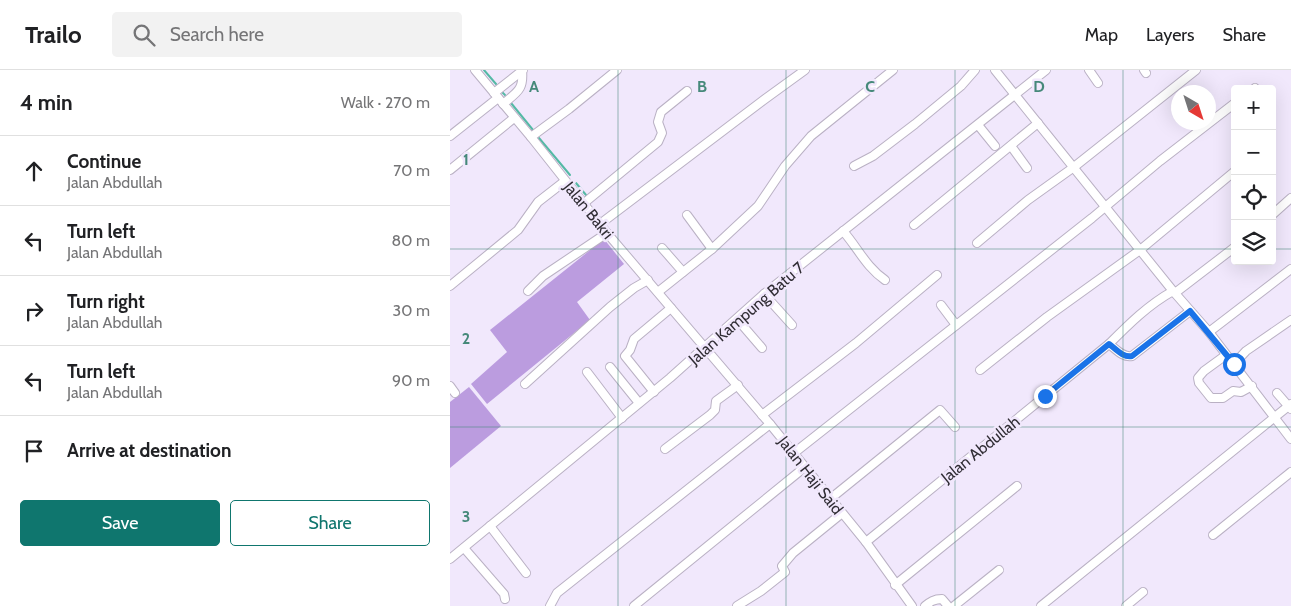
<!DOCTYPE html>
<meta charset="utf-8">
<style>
:root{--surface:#fff;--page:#f2f2f2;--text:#202124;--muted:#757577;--line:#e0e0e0;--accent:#0f766e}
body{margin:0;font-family:Cabin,sans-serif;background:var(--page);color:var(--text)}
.controls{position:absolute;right:15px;top:15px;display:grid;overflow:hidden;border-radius:5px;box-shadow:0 5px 20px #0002}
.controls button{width:45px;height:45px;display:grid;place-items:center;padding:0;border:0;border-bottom:1px solid var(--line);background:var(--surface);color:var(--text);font:25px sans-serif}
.compass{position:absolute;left:721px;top:15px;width:45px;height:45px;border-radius:50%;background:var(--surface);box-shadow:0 5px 20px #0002;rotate:141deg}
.stop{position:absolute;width:15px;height:15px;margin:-11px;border:4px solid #1a73e8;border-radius:50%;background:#fff}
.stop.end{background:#1a73e8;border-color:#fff;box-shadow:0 1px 5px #0008}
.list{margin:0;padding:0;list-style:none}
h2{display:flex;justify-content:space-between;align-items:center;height:65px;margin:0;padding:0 20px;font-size:21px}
h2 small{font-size:16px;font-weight:400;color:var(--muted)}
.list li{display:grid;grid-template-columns:32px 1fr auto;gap:15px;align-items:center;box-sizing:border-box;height:70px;padding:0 20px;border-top:1px solid var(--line)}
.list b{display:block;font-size:19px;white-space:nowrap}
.list p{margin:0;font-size:16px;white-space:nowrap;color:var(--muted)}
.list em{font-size:16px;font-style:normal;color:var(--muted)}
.actions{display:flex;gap:10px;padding:15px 20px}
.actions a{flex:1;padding:11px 0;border:1px solid var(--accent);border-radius:5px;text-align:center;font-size:18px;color:var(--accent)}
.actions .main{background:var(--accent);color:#fff}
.icon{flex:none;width:28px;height:28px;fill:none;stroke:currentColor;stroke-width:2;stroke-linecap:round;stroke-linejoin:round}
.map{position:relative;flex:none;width:841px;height:536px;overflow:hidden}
header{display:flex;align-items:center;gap:30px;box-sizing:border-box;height:70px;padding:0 25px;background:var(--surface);border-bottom:1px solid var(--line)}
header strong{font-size:24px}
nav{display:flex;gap:28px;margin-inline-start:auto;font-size:18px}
.search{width:350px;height:45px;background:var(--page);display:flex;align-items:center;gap:12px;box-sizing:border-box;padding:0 18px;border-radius:5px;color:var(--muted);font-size:19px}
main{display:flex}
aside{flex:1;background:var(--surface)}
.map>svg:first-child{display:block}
</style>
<header>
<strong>Trailo</strong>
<div class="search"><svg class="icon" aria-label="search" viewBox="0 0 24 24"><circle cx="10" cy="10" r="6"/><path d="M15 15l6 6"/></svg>Search here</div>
<nav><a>Map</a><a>Layers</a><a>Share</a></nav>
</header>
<main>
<aside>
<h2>4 min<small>Walk · 270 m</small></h2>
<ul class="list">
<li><svg class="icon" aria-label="ahead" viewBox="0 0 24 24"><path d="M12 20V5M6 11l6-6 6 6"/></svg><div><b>Continue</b><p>Jalan Abdullah</p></div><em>70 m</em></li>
<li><svg class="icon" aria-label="left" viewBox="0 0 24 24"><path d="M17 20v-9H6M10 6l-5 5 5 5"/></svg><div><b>Turn left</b><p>Jalan Abdullah</p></div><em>80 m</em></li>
<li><svg class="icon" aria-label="right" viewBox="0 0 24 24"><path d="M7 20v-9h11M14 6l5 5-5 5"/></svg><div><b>Turn right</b><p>Jalan Abdullah</p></div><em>30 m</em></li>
<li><svg class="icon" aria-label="left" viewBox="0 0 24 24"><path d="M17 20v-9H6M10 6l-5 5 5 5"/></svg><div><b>Turn left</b><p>Jalan Abdullah</p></div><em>90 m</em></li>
<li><svg class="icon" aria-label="arrive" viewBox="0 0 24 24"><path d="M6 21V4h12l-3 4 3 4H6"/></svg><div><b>Arrive at destination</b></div></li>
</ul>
<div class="actions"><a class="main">Save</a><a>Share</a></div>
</aside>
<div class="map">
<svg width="841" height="536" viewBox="0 0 841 536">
<rect width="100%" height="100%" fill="#f1e8fc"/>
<g fill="#bb9cdf">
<path d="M 154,169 L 174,194 L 127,232 L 140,250 L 37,334 L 21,314 L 57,282 L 40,260 Z"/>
<path d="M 19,317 L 51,356 L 0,398 L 0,332 Z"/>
</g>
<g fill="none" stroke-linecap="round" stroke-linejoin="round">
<g stroke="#54b9a5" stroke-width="2">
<path d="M 34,0 L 46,14"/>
<path d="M 52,22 L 55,25"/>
<path d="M 61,33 L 83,60"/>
<path d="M 89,68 L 120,105"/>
<path d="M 126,113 L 136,125"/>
</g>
<g stroke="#bab1c4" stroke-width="10">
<g id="minor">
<path d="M 25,0 L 81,67 L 157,163 L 320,354 L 416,472 L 462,536"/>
<path d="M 545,0 L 723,221 L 759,262 L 841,369"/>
<path d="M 639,0 L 648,13"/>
<path d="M 694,0 L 696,3"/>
<path d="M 804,19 L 805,18"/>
<path d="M 44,23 L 73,0"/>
<path d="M 53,34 C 67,22 74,20 72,0"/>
<path d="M 528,55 L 545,76"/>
<path d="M 0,66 L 48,28"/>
<path d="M 81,67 L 119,39 L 167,0"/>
<path d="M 561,76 L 577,98"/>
<path d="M 404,96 L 423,86 L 465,54 L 511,16 L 525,0"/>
<path d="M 0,100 L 64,48"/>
<path d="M 133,134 L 208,72 L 212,63 L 208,52 L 211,42 L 237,21"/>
<path d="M 237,145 L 262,179"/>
<path d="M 822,145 L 841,128"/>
<path d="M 150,154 L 315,29 L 355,0"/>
<path d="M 464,155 L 588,53"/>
<path d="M 393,161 C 408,178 416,197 435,210"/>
<path d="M 527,173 L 578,130 L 624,97 L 746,0"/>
<path d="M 212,178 L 233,202"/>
<path d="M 0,216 L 68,160 L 88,132 L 115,111"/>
<path d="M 78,221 L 93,206 L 157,163"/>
<path d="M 208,222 L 262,179 L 308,136 L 335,96 L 361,66 L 443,0"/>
<path d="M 725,223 L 785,177"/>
<path d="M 314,224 L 342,255"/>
<path d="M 491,235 L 506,255"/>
<path d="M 287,249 L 312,278"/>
<path d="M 759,262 L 841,199"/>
<path d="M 659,274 C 679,254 698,235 723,221"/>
<path d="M 776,285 L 754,301 L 748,308 L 749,313 L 761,328 L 773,328 L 783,321 L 791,322 L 802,316"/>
<path d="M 784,294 L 796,281 L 841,250"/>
<path d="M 160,297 L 189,333"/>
<path d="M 530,300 L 597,247 L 690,180 L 785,101"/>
<path d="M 137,302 L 172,348"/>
<path d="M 75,314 L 160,237 L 184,218 L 198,210"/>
<path d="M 0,316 L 5,323"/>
<path d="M 204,322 L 175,286 L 180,280 L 184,269 L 221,238"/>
<path d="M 827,323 L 841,339"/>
<path d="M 312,345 L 406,273 L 487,205"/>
<path d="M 215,379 L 260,345 L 265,340 L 266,331 L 288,315"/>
<path d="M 344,383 L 642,148 L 710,91 L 785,33"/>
<path d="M 380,429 L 490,340 L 505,357"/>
<path d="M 40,456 L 76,503"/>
<path d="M 763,465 L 841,402"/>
<path d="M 416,472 L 659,274 C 666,279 673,288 682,286 L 740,241"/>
<path d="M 14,478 L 54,524 L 55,529"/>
<path d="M 0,489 L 220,308 L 314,224 L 596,0"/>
<path d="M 445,515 L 567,416"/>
<path d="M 100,536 L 107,523 L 320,354"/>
<path d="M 184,536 L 355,397"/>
<path d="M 287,536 L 311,521 L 335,502 L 332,496 L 343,483 L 391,444"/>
<path d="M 475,536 C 480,532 484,529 492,529 L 498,536"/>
<path d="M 504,536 L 549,500"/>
<path d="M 591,536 L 841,334"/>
<path d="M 676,536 L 693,522"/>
</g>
</g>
<use href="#minor" stroke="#fff" stroke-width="8"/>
</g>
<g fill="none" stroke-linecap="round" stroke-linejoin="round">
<path stroke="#1a73e8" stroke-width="6" d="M 595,326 L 659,274 C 666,279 673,288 682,286 L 740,241 L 784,294"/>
</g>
<path fill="none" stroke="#46897a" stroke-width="1" stroke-opacity="0.55" d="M 168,0 L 168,536M 336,0 L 336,536M 505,0 L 505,536M 673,0 L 673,536M 0,179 L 785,179M 822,179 L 841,179M 0,357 L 841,357"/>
<g text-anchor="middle" stroke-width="5" stroke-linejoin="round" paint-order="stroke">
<g font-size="16" fill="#302d34" stroke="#f1e8fc">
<text transform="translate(139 140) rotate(51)" y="6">Jalan Bakri</text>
<text transform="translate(296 243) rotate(-41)" y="6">Jalan Kampung Batu 7</text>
<text transform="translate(530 379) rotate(-39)" y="6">Jalan Abdullah</text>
<text transform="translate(361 405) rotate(52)" y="6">Jalan Haji Said</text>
</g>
</g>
<g font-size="16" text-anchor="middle" font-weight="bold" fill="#46897a" stroke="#f1e8fc" stroke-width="5" stroke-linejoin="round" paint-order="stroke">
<text x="84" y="22">A</text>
<text x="252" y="22">B</text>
<text x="420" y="22">C</text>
<text x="589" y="22">D</text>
<text x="16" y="95">1</text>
<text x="16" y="274">2</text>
<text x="16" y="452">3</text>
</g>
</svg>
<div class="controls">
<button>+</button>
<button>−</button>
<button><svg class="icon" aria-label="locate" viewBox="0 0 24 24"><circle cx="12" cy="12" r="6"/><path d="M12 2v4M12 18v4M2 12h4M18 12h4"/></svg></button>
<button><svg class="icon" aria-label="layers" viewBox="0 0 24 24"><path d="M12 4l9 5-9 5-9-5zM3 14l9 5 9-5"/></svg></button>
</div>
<svg class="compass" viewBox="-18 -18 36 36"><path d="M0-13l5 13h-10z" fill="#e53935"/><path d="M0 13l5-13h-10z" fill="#757577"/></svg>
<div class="stop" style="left:784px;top:294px"></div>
<div class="stop end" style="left:595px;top:326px"></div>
</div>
</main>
